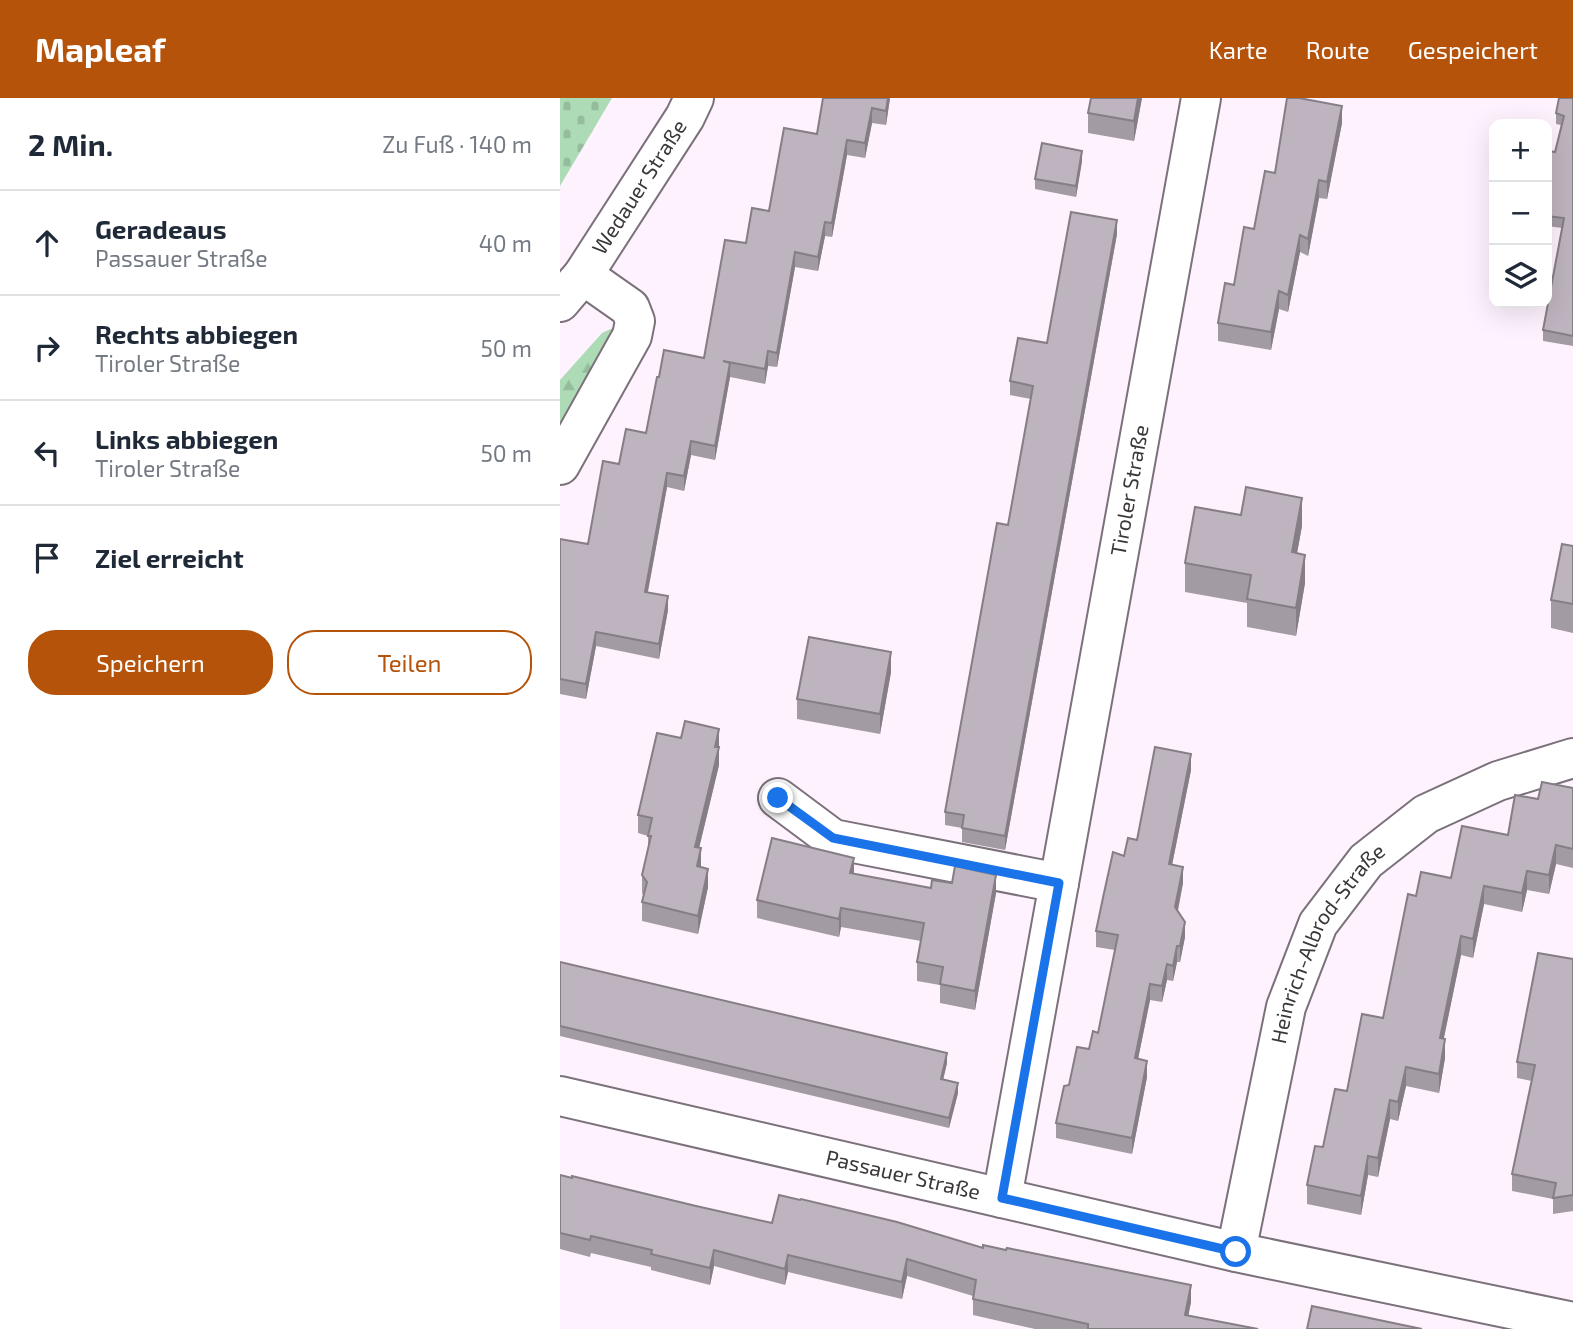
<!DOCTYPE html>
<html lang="de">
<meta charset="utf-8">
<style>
:root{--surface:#fff;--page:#f6f6f7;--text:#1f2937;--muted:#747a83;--line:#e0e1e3;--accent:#b45309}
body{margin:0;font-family:"Exo 2",sans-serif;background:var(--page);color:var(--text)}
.controls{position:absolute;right:21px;top:21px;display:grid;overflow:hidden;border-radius:14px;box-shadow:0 7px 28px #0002}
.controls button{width:63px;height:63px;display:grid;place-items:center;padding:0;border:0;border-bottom:2px solid var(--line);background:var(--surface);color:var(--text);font:35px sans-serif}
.stop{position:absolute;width:21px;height:21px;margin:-16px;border:5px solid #1a73e8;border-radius:50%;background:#fff}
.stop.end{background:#1a73e8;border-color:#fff;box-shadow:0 2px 7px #0008}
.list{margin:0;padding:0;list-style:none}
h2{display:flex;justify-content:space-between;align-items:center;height:91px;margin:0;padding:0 28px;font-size:30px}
h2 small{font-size:23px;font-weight:400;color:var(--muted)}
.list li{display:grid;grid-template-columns:46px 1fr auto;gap:21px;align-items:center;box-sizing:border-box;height:105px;padding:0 28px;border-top:2px solid var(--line)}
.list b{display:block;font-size:26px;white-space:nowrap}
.list p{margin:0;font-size:23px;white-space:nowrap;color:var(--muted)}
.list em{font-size:23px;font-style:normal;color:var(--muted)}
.actions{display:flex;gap:14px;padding:21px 28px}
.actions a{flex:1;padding:16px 0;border:2px solid var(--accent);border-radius:28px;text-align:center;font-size:24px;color:var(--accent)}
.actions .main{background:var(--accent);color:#fff}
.icon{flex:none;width:38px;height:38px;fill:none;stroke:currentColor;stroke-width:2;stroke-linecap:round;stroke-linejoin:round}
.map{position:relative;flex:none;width:1013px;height:1231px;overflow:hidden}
header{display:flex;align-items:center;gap:42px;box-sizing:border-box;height:98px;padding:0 35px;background:var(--accent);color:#fff}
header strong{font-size:33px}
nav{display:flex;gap:38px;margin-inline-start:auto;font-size:24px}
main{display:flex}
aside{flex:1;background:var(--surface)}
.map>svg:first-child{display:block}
</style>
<header>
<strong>Mapleaf</strong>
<nav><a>Karte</a><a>Route</a><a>Gespeichert</a></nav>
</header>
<main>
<aside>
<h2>2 Min.<small>Zu Fuß · 140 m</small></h2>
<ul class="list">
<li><svg class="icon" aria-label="ahead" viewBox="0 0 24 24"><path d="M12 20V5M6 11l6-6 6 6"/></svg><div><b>Geradeaus</b><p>Passauer Straße</p></div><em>40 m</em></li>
<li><svg class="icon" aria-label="right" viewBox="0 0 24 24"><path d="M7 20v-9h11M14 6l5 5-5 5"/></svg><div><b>Rechts abbiegen</b><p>Tiroler Straße</p></div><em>50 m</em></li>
<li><svg class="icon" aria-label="left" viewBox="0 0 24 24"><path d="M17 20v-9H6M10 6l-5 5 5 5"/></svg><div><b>Links abbiegen</b><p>Tiroler Straße</p></div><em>50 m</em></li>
<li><svg class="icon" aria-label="arrive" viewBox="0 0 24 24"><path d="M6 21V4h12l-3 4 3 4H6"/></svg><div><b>Ziel erreicht</b></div></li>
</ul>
<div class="actions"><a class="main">Speichern</a><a>Teilen</a></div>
</aside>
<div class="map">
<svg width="1013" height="1231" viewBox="0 0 1013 1231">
<defs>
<pattern id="forest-firs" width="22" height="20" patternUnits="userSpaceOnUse" patternTransform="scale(1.75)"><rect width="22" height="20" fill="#acdbb6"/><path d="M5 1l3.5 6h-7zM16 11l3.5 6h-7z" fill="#95bd9d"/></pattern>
<pattern id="cemetery-stones" width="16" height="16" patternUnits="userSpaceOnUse" patternTransform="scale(1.75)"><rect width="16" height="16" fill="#acdbb6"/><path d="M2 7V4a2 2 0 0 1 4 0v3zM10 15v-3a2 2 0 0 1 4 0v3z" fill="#95bd9d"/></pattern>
</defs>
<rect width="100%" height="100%" fill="#fef2fe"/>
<path fill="url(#forest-firs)" d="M 55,229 L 38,271 L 0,338 L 0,282 L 42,235 Z"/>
<path fill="url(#cemetery-stones)" d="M 0,0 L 52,0 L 0,88 Z"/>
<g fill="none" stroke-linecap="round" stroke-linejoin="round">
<g stroke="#7b717b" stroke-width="42">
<g id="minor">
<path id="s1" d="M 0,204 L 23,177 L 125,19 L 134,0"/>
<path d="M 0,367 L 72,238 L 75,223 L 70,210 L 23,177"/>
<path d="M 218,700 L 273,741 L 499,785"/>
<path id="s2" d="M 0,998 L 676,1154 L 1013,1224"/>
<path id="s3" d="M 442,1100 L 641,0"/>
<path id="s4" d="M 676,1154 L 726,909 L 758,826 L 806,763 L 866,716 L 938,683 L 1013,660"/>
</g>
</g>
<use href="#minor" stroke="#fff" stroke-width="38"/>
</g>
<g fill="#a39ba4">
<path d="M 330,0 L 326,27 L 312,25 L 305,60 L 287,57 L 272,139 L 265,138 L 258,173 L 235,169 L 217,269 L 208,268 L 205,286 L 170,279 L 155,362 L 131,357 L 124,393 L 107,389 L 88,494 L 108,512 L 99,561 L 36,548 L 26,601 L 0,596 L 0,443 L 28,446 L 59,366 L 86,335 L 99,279 L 144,260 L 186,145 L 209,113 L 257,36 Z"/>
<path d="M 531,0 L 582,0 L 574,43 L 528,35 L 528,15 Z"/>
<path d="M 1013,0 L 1013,248 L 983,243 L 983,232 L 1002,130 L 987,128 L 987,67 L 995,54 L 1001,27 L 996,26 L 996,15 Z"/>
<path d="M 782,25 L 767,101 L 759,100 L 748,158 L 740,154 L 728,214 L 719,211 L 711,252 L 658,243 L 658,225 L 674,187 L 715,75 Z"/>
<path d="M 522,63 L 516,99 L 475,91 L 475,81 Z"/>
<path d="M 557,136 L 445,752 L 402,744 L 402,730 L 385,727 L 385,714 L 448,427 L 471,301 L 450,297 L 450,283 L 487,245 Z"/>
<path d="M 742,428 L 737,455 L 745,485 L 736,538 L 687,529 L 687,505 L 625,494 L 625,465 Z"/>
<path d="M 1013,448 L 1013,535 L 991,530 L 991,502 Z"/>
<path d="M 331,574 L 320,636 L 237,621 L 237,601 Z"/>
<path d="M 159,649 L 159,667 L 139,750 L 141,769 L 148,789 L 138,836 L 82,823 L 82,804 L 83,797 L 82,795 L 82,777 L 88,750 L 88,738 L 78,735 L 78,717 Z"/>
<path d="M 631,672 L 612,767 L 623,785 L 618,813 L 625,839 L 620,864 L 617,864 L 613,883 L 607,882 L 602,904 L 590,902 L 578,961 L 587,979 L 572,1056 L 496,1040 L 496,1025 L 509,987 L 538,935 L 555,852 L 536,849 L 536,833 L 577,742 Z"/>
<path d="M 1013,690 L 1013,770 L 996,766 L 989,796 L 967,792 L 962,814 L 924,806 L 913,860 L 901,857 L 884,940 L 885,960 L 879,995 L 846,988 L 838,1023 L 830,1021 L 818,1079 L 808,1077 L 801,1117 L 747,1106 L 747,1087 L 787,993 L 823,920 L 856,798 L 891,780 L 948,737 L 978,701 Z"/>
<path d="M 294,776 L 371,790 L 436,795 L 415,912 L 380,905 L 380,887 L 357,883 L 357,864 L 361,843 L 281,829 L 279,839 L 197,820 L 197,802 Z"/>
<path d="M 1013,861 L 1013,1113 L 993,1116 L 993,1101 L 952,1093 L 952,1076 L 972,983 L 957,980 L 957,964 Z"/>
<path d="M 0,864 L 387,965 L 383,981 L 398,995 L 389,1030 L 0,938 Z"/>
<path d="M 0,1077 L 212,1125 L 423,1150 L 631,1204 L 628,1217 L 698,1231 L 475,1231 L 413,1217 L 413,1198 L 347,1178 L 342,1201 L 228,1174 L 225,1187 L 154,1168 L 150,1187 L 91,1172 L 91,1169 L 31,1155 L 30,1159 L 0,1151 Z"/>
</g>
<g fill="#857e86">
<path d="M 328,0 L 330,0 L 326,27 L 326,13 Z"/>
<path d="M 578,0 L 582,0 L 574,43 L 574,23 Z"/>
<path d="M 782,8 L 782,25 L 767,101 L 767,84 Z"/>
<path d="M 312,10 L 312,25 L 305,60 L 305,45 Z"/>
<path d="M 287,42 L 287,57 L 272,139 L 272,125 Z"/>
<path d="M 522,53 L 522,63 L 516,99 L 516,88 Z"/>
<path d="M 759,82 L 759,100 L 748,158 L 748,141 Z"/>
<path d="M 557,122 L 557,136 L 445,752 L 445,738 Z"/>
<path d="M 265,124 L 265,138 L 258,173 L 258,159 Z"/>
<path d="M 740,137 L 740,154 L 728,214 L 728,197 Z"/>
<path d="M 235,154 L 235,169 L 217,269 L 217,255 Z"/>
<path d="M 719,193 L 719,211 L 711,252 L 711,234 Z"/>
<path d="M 208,253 L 208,268 L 205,286 L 205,271 Z"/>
<path d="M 170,265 L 170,279 L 155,362 L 155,348 Z"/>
<path d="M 131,343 L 131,357 L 124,393 L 124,378 Z"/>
<path d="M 107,375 L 107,389 L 85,508 L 85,494 Z"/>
<path d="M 742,400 L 742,428 L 732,482 L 732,454 Z"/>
<path d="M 745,457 L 745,485 L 736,538 L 736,510 Z"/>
<path d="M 108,498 L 108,512 L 99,561 L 99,546 Z"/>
<path d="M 36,534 L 36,548 L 26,601 L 26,586 Z"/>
<path d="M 331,554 L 331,574 L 320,636 L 320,616 Z"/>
<path d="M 159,631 L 159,667 L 135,767 L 135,749 Z"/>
<path d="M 631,656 L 631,672 L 609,782 L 609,766 Z"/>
<path d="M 996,747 L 996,766 L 989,796 L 989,777 Z"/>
<path d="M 141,750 L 141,769 L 137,768 Z"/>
<path d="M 294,760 L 294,778 L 290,775 Z"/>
<path d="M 623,769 L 623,785 L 615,825 L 615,809 Z"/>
<path d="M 148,771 L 148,789 L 138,836 L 138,818 Z"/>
<path d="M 967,773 L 967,792 L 962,814 L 962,795 Z"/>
<path d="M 436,777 L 436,795 L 415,912 L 415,893 Z"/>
<path d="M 924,788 L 924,806 L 913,860 L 913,841 Z"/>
<path d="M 281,810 L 281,829 L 279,839 L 279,821 Z"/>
<path d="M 625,824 L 625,839 L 620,864 L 620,848 Z"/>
<path d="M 901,838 L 901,857 L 880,958 L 880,940 Z"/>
<path d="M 617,848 L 617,864 L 613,883 L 613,868 Z"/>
<path d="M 607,866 L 607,882 L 602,904 L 602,888 Z"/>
<path d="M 590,886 L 590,902 L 575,976 L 575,960 Z"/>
<path d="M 885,941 L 885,960 L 879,995 L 879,976 Z"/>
<path d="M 387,955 L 387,965 L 381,991 L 381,981 Z"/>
<path d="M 587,963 L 587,979 L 572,1056 L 572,1040 Z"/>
<path d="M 846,969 L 846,988 L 838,1023 L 838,1004 Z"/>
<path d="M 398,985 L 398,995 L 389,1030 L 389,1020 Z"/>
<path d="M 830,1002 L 830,1021 L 818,1079 L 818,1060 Z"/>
<path d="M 808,1058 L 808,1077 L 801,1117 L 801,1098 Z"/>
<path d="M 154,1152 L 154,1168 L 150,1187 L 150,1170 Z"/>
<path d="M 228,1157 L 228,1174 L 225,1187 L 225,1171 Z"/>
<path d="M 347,1161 L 347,1178 L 342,1201 L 342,1184 Z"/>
<path d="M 631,1187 L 631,1204 L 626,1231 L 625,1217 Z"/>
</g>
<g fill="#beb4bf" stroke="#857e86" stroke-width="2">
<path d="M 263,0 L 328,0 L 326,13 L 312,10 L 305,45 L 287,42 L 272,125 L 265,124 L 258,159 L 235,154 L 217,255 L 208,253 L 205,271 L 163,263 L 170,265 L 155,348 L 131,343 L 124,378 L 107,375 L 85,494 L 108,498 L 99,546 L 36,534 L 26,586 L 0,581 L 0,441 L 28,446 L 43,363 L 59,366 L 66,331 L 86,335 L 97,279 L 99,279 L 104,252 L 144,260 L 165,142 L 186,145 L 192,110 L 209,113 L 224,30 L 257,36 Z"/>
<path d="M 531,0 L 578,0 L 574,23 L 528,15 Z"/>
<path d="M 727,0 L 739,0 L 782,8 L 767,84 L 759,82 L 748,141 L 740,137 L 728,197 L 719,193 L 711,234 L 658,225 L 665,185 L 674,187 L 684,129 L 694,131 L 705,73 L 715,75 Z"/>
<path d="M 999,0 L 1013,0 L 1013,238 L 983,232 L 1004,120 L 987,118 L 987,67 L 989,53 L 995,54 L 1004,18 L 996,15 Z"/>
<path d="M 482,45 L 522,53 L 516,88 L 475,81 Z"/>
<path d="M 511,114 L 557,122 L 445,738 L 402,730 L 404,717 L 385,714 L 437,425 L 448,427 L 473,288 L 450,283 L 458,240 L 487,245 Z"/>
<path d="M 686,389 L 742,400 L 732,454 L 745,457 L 736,510 L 687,501 L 691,477 L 625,465 L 635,409 L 681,417 Z"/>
<path d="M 1002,446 L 1013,448 L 1013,506 L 991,502 Z"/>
<path d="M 249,539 L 331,554 L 320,616 L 237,601 Z"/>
<path d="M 125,623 L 159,631 L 155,649 L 159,649 L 135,749 L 141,750 L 137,768 L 148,771 L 138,818 L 82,804 L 87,784 L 82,777 L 91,738 L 88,738 L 92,720 L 78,717 L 97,635 L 121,640 Z"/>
<path d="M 595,649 L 631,656 L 609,766 L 623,769 L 615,809 L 625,824 L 620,848 L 617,848 L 613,868 L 607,866 L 602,888 L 590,886 L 575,960 L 587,963 L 572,1040 L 496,1025 L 504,988 L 509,987 L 517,949 L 529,951 L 533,933 L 538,935 L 558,837 L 536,833 L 544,795 L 553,754 L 564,758 L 568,740 L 577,742 Z"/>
<path d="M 982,684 L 1013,690 L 1013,751 L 996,747 L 989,777 L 967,773 L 962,795 L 924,788 L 913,841 L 901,838 L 880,940 L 885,941 L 879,976 L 846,969 L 838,1004 L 830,1002 L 818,1060 L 808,1058 L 801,1098 L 747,1087 L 755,1048 L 763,1049 L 775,991 L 787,993 L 802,916 L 823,920 L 848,796 L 856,798 L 861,774 L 891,780 L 902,728 L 948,737 L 955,697 L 978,701 Z"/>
<path d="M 212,740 L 294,760 L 290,775 L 371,790 L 372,782 L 392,785 L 395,768 L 436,777 L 415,893 L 380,886 L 383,869 L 357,864 L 364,825 L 281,810 L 279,821 L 197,802 Z"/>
<path d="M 978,855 L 1013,861 L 1013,1097 L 993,1100 L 996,1085 L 952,1076 L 975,967 L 957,964 Z"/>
<path d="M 0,864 L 387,955 L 381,981 L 398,985 L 389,1020 L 0,928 Z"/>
<path d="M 0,1077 L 12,1080 L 12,1078 L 136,1108 L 212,1125 L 219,1097 L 240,1102 L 241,1101 L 337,1124 L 423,1150 L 423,1147 L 446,1152 L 447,1150 L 631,1187 L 625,1217 L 698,1231 L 528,1231 L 528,1226 L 413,1201 L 416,1182 L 347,1161 L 342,1184 L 228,1157 L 225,1171 L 154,1152 L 150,1170 L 91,1156 L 92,1152 L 31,1138 L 30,1142 L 0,1135 Z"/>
<path d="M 752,1208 L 862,1231 L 747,1231 Z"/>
</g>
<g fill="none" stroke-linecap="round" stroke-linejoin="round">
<path stroke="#1a73e8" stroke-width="9" d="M 218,700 L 273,740 L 499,785 L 442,1100 L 676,1154"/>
</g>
<g text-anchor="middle" stroke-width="6" stroke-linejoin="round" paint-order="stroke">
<g font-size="21" fill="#3a363a" stroke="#fef2fe">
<text dy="7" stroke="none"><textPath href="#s1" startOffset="140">Wedauer Straße</textPath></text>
<text dy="7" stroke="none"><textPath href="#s3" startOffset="719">Tiroler Straße</textPath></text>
<text dy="7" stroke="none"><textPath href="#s4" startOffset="326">Heinrich-Albrod-Straße</textPath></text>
<text dy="7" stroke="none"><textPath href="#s2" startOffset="352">Passauer Straße</textPath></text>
</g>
</g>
</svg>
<div class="controls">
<button>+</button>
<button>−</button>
<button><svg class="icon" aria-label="layers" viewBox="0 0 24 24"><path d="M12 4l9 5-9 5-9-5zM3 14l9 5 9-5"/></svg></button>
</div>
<div class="stop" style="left:676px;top:1154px"></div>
<div class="stop end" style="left:218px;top:700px"></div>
</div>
</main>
